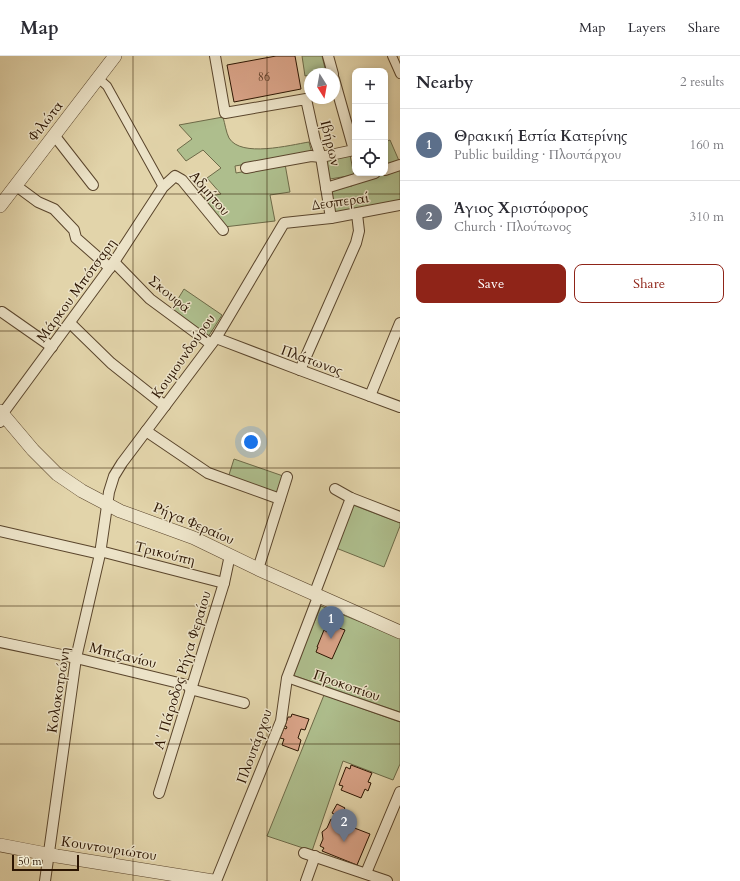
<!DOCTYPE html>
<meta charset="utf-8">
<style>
:root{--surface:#fff;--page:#f2f2f3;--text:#2b2b33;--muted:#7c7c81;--line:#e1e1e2;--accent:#8f2418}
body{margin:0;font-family:Cardo,serif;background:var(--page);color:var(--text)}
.controls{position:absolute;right:12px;top:12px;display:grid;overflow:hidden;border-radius:8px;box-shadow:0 2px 6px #0003}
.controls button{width:36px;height:36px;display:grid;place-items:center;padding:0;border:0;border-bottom:1px solid var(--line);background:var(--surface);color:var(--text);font:20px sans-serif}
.compass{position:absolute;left:304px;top:12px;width:36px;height:36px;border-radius:50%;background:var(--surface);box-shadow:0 2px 6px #0003;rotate:169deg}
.scale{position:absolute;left:12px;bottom:10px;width:67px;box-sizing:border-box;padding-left:4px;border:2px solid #2c1502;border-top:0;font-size:11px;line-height:14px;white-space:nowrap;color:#2c1502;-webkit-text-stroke:3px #ece3c8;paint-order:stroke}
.you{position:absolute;left:251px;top:386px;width:14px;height:14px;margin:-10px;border:3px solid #fff;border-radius:50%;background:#1a73e8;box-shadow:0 0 0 6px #1a73e833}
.badge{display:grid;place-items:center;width:26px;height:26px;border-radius:50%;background:var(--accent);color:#fff;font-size:13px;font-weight:700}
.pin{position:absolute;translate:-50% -33px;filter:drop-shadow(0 1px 2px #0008)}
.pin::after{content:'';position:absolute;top:21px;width:14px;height:12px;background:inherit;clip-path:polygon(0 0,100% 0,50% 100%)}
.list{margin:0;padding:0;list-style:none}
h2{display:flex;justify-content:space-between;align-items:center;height:52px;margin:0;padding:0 16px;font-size:17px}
h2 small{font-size:13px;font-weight:400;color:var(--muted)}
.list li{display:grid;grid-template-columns:26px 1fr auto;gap:12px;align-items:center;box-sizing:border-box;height:72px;padding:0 16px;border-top:1px solid var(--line)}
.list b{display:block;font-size:15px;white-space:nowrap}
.list p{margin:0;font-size:13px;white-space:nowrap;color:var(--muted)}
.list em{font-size:13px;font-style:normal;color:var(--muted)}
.actions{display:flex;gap:8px;padding:12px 16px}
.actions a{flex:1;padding:9px 0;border:1px solid var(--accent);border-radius:8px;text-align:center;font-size:14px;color:var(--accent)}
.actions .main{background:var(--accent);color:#fff}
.icon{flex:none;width:22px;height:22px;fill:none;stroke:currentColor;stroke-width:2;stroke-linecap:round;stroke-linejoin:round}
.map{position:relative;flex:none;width:400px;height:825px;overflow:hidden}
header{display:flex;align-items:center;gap:24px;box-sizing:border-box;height:56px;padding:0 20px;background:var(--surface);border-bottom:1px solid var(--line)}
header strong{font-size:19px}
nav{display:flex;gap:22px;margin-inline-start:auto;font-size:14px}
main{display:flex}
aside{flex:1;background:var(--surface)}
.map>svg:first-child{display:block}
</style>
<header>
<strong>Map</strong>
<nav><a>Map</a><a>Layers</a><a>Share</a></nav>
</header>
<main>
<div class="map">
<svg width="400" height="825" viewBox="0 0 400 825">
<rect width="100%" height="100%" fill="#e2d4aa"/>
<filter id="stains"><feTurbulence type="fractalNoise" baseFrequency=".005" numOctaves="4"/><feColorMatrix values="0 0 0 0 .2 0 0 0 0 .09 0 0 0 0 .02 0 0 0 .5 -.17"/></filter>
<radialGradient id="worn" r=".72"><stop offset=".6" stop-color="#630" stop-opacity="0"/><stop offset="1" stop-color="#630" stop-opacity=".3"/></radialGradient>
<g fill="#aebe8d" stroke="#6d6a48">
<path d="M 302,0 L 322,0 L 326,16 L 310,18 L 310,19 L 305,20 Z"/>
<path d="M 223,61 C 225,68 226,76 229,82 C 241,102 290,89 309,86 L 312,97 L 235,110 L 236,117 L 285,108 L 290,136 L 270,139 L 275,165 L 224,171 L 200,142 L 221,138 L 207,122 L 221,112 L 203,94 L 186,105 L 177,94 L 192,83 L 179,69 Z"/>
<path d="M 390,84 L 400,107 L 400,144 L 333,157 L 329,134 L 352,130 L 353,126 L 358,125 L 356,117 L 385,117 L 385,86 Z"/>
<path d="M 350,99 L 354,119 L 330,123 L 326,104 Z"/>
<path d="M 184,233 L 222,259 L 208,281 L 170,256 Z"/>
<path d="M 234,403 L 286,421 L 279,440 L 228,422 Z"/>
<path d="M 353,449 L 400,467 L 400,470 L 384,511 L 336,492 Z"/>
<path d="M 321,550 L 400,582 L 400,656 L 292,619 Z"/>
<path d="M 324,639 L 400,666 L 400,708 L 393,724 L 343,705 L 312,795 L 267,780 Z"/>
</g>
<g fill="#daa489" stroke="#2c1502">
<path d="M 276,0 L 295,0 L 301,33 L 234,46 L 227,9 Z"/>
<path d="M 338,563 L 339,572 L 345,574 L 332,603 L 316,596 L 318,591 L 317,591 L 324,574 L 327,576 L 328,573 L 330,573 L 329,565 Z"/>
<path d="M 292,658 L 309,663 L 305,674 L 301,673 L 298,682 L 301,684 L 298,695 L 282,689 L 284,683 L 280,682 L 284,672 L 286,673 L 287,671 L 285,670 L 288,661 L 291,661 Z"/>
<path d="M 351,709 L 372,717 L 368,726 L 371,727 L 368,735 L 365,733 L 361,742 L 341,734 L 343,730 L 339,729 L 346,711 L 350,713 Z"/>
<path d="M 337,748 L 345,752 L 339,761 L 332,757 Z"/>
<path d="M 331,763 L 370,778 L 357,809 L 322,795 L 324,792 L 320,790 L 323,783 L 322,776 L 327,772 Z"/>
</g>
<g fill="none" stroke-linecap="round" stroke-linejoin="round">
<g stroke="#5a452c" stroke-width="10">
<g id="pedestrian">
<path d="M 392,0 L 400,18"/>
<path d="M 98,22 L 107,30 L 163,131"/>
<path d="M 287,622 L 400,661"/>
</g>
</g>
<g stroke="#5a452c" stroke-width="12">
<g id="minor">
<path d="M 215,0 L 225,57 L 306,43 L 315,84 L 321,101 L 331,162"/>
<path d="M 328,0 L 333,18"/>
<path d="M 54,79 L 93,129"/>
<path d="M 246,112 L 311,100 L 321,101 L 354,94 L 334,23"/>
<path d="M 385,114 L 400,109"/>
<path d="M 15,129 L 38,146 L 54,153 L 74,174 L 76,182 L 110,212"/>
<path d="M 326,132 L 375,117"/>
<path d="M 114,206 L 150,243 L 211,288"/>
<path d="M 2,256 L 52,291"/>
<path d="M 70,267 L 111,307 L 165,350"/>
<path d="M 216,282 L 300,314 L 400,351"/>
<path d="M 300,314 L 356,187 L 359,175 L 357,158"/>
<path d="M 370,340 L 400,267"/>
<path d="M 0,366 L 3,357 L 114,206 L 163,131 L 175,120 L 182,124 L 223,174"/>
<path d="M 146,375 L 208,417 L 280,443"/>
<path d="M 335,433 L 351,442 L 400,461"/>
<path d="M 0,475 L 100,498"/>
<path d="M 100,495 L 224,527"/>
<path d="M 258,513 L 287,421"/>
<path d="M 314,539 L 351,442"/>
<path d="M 0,586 L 76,602 L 191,630"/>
<path d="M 190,633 L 244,647"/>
<path d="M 159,737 L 224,527 L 230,499"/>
<path d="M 304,797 L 387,825"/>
<path d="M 366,817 L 400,736"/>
<path d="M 45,825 L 76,602 L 100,498 L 109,436 L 114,420 L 122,407 L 216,282 L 284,167 L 331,162 L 400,149"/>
<path d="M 216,825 L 281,665 L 287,622 L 318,541"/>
<path d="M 306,825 L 315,800"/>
</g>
</g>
<g stroke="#5a452c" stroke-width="14">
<g id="tertiary">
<path d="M 0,150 L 115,0"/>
<path d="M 0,355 L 33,394 L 57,418 L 82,435 L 120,455 L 194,482 L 258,513 L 400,576"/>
<path d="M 0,789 L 57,800 L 213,825"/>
</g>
</g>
<use href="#pedestrian" stroke="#ece3c8" stroke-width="8"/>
<use href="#minor" stroke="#ece3c8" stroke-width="10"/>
<use href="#tertiary" stroke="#ece3c8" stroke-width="13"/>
</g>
<path fill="none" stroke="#2c1502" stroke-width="1" stroke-opacity="0.55" d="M 133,0 L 133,825M 267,0 L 267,825M 0,138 L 400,138M 0,275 L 400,275M 0,412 L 400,412M 0,550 L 400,550M 0,688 L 400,688"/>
<g text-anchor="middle" stroke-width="3" stroke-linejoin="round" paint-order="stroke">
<g font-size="12" fill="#583924">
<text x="264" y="25">86</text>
</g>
<g font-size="14" fill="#2c1502" stroke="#ece3c8">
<text transform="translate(45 65) rotate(-52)" y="5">Φιλώτα</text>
<text transform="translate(331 87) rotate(76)" y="5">Ιβήρων</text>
<text transform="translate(210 137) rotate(49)" y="5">Αδμήτου</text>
<text transform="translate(340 145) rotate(-8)" y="5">Δεσπεραί</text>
<text transform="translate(76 234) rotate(-54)" y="5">Μάρκου Μπότσαρη</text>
<text transform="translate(170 238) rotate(39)" y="5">Σκουφά</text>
<text transform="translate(183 300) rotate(-55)" y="5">Κουμουνδούρου</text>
<text transform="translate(312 304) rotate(20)" y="5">Πλάτωνος</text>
<text transform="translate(194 467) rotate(23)" y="5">Ρήγα Φεραίου</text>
<text transform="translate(165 497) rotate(14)" y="5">Τρικούπη</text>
<text transform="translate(123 599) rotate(14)" y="5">Μπιζανίου</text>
<text transform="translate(182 614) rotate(-73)" y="5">Α΄ Πάροδος Ρήγα Φεραίου</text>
<text transform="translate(347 629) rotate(19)" y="5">Προκοπίου</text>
<text transform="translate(58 634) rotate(-81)" y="5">Κολοκοτρώνη</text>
<text transform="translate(254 690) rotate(-70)" y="5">Πλουτάρχου</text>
<text transform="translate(109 792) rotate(9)" y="5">Κουντουριώτου</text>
</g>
</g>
<rect width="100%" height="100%" filter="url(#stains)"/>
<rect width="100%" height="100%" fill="url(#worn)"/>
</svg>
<div class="controls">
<button>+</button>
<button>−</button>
<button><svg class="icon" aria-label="locate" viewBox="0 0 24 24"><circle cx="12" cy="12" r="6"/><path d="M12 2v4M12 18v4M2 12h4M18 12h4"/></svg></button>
</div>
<svg class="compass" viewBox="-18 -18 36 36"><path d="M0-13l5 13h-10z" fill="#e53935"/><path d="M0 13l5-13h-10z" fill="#7c7c81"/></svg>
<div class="scale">50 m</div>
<div class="you"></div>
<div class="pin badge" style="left:331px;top:583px;background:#5c6f8a">1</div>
<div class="pin badge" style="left:344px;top:786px;background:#6b7280">2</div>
</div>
<aside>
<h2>Nearby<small>2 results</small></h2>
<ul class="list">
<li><span class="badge" style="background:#5c6f8a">1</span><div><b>Θρακική Εστία Κατερίνης</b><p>Public building · Πλουτάρχου</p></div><em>160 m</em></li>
<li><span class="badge" style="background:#6b7280">2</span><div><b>Άγιος Χριστόφορος</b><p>Church · Πλούτωνος</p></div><em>310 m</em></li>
</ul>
<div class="actions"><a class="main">Save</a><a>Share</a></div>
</aside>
</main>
